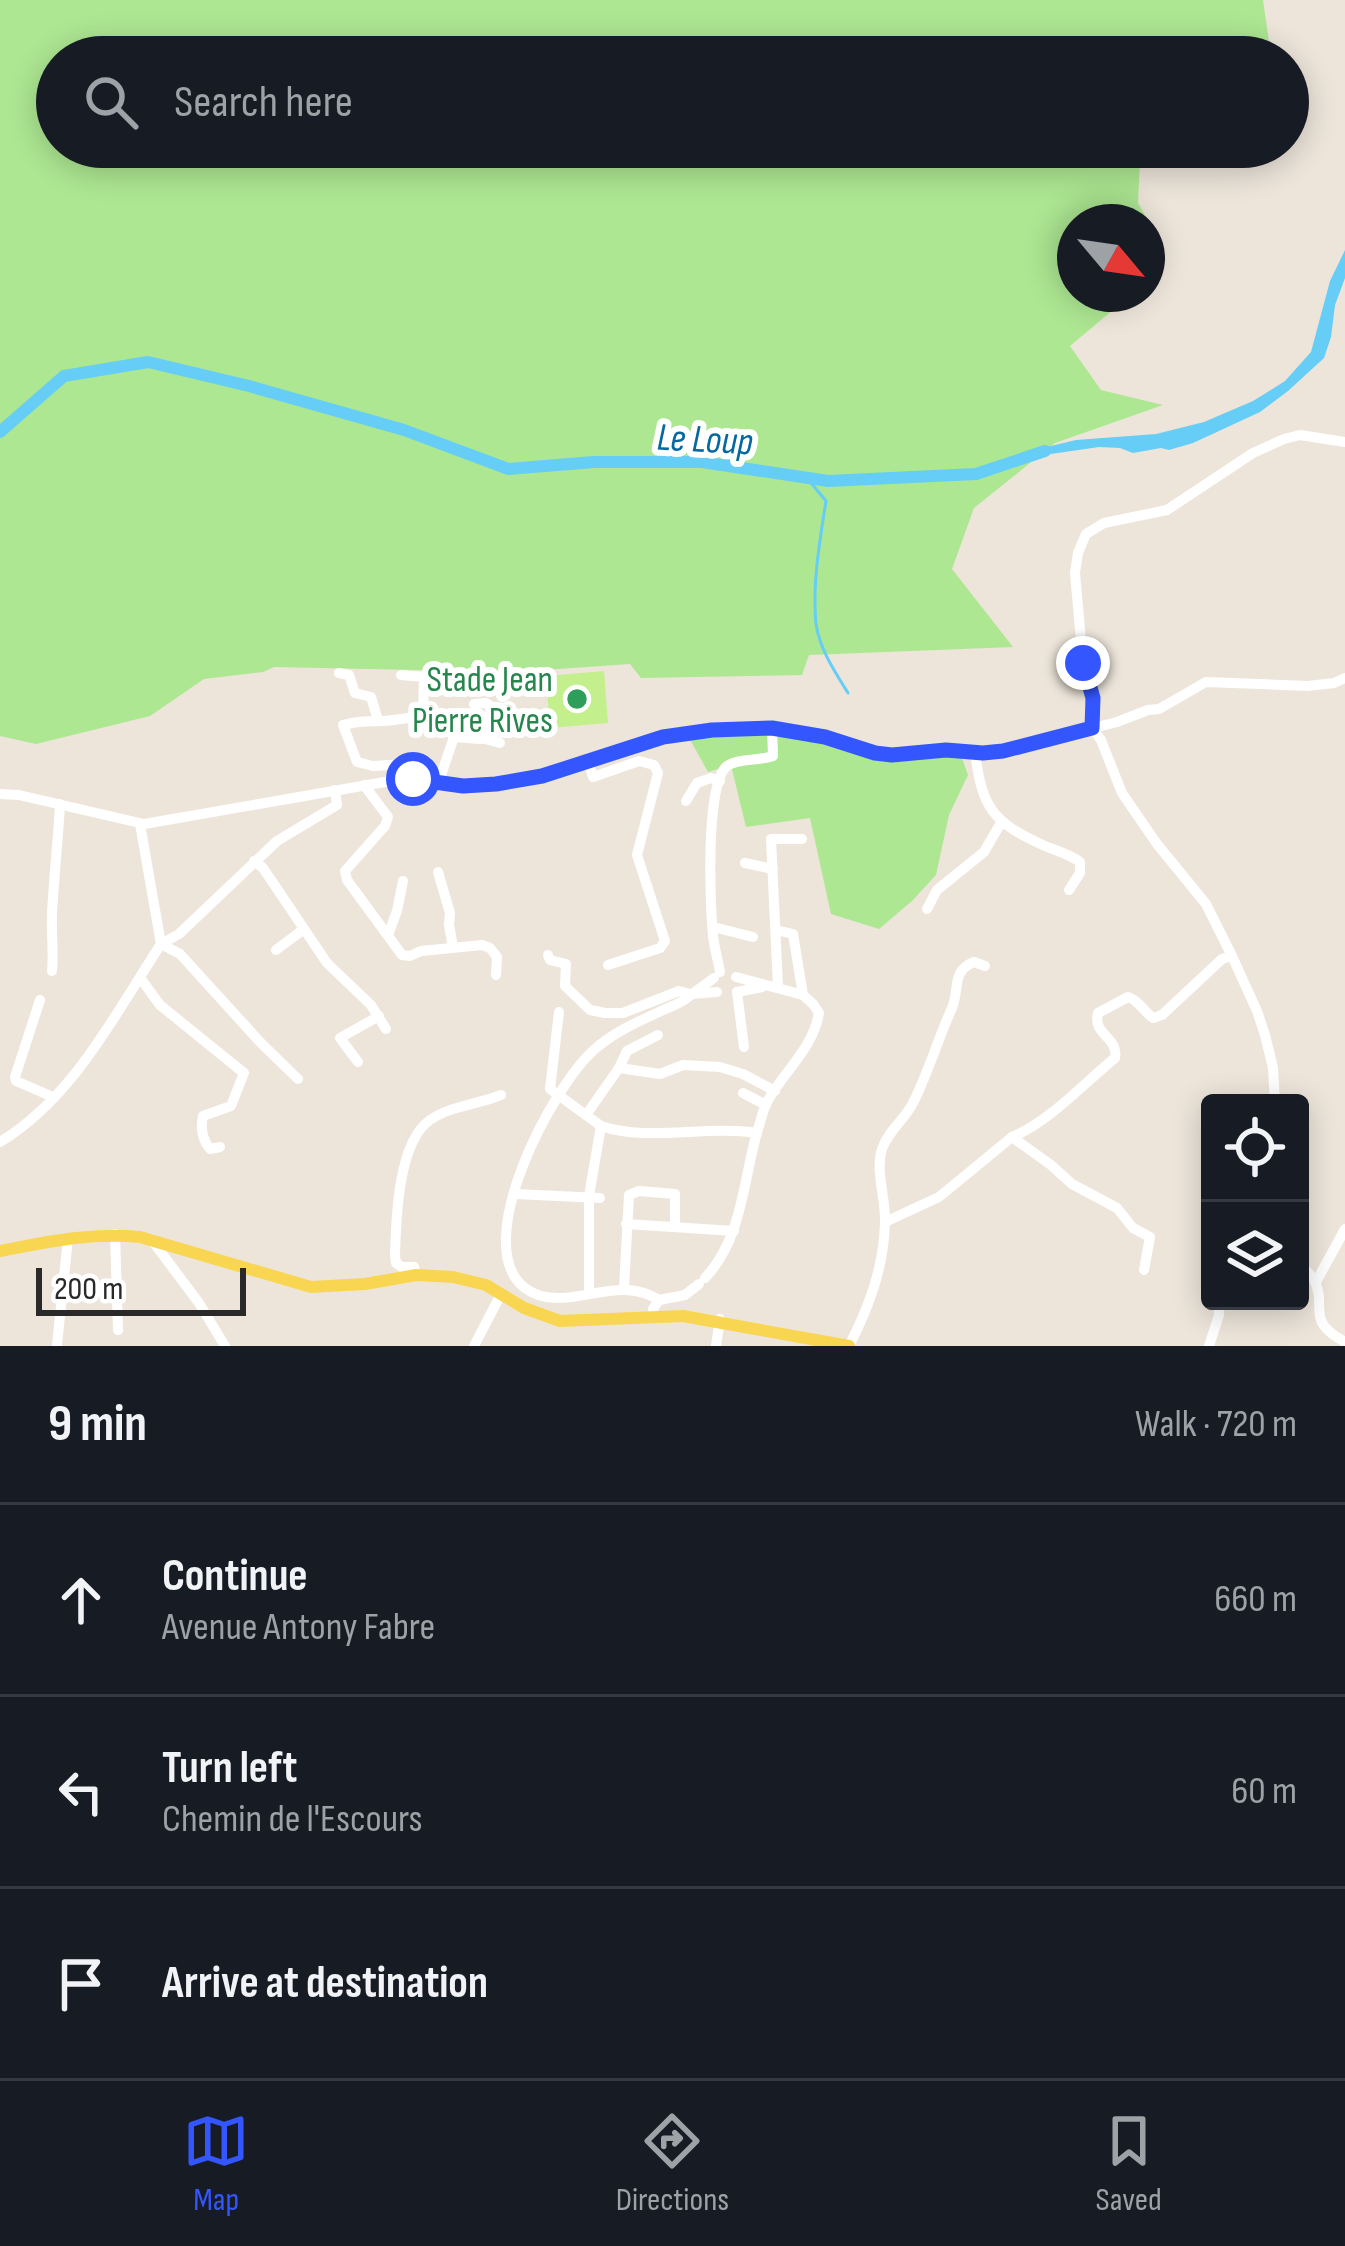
<!DOCTYPE html>
<meta charset="utf-8">
<style>
:root{--surface:#171b24;--page:#20242c;--text:#f1f3f6;--muted:#9ea1a6;--line:#363941;--accent:#3456ff}
body{margin:0;font-family:"Sofia Sans Condensed",sans-serif;background:var(--page);color:var(--text)}
.controls{position:absolute;right:36px;bottom:36px;display:grid;overflow:hidden;border-radius:12px;box-shadow:0 6px 30px #0003}
.controls button{width:108px;height:108px;display:grid;place-items:center;padding:0;border:0;border-bottom:3px solid var(--line);background:var(--surface);color:var(--text);font:60px sans-serif}
.compass{position:absolute;left:1057px;top:204px;width:108px;height:108px;border-radius:50%;background:var(--surface);box-shadow:0 6px 30px #0003;rotate:119deg}
.scale{position:absolute;left:36px;bottom:30px;width:210px;box-sizing:border-box;padding-left:12px;border:6px solid #292929;border-top:0;font-size:33px;line-height:42px;white-space:nowrap;color:#292929;-webkit-text-stroke:9px #fff;paint-order:stroke}
.stop{position:absolute;width:36px;height:36px;margin:-27px;border:9px solid #3456ff;border-radius:50%;background:#fff}
.stop.end{background:#3456ff;border-color:#fff;box-shadow:0 3px 12px #0008}
.list{margin:0;padding:0;list-style:none}
h2{display:flex;justify-content:space-between;align-items:center;height:156px;margin:0;padding:0 48px;font-size:51px}
h2 small{font-size:39px;font-weight:400;color:var(--muted)}
.list li{display:grid;grid-template-columns:78px 1fr auto;gap:36px;align-items:center;box-sizing:border-box;height:192px;padding:0 48px;border-top:3px solid var(--line)}
.list b{display:block;font-size:45px;white-space:nowrap}
.list p{margin:0;font-size:39px;white-space:nowrap;color:var(--muted)}
.list em{font-size:39px;font-style:normal;color:var(--muted)}
.icon{flex:none;width:66px;height:66px;fill:none;stroke:currentColor;stroke-width:2;stroke-linecap:round;stroke-linejoin:round}
.map{position:relative;flex:none;width:1345px;height:1346px;overflow:hidden}
.search{position:absolute;background:var(--surface);box-shadow:0 6px 30px #0003;left:36px;right:36px;top:36px;height:132px;display:flex;align-items:center;gap:30px;box-sizing:border-box;padding:0 42px;border-radius:66px;color:var(--muted);font-size:45px}
.sheet{height:732px;background:var(--surface)}
nav{display:flex;justify-content:space-around;align-items:center;box-sizing:border-box;height:168px;border-top:3px solid var(--line);background:var(--surface);font-size:33px;color:var(--muted)}
nav a{display:grid;justify-items:center;gap:6px}
nav .on{color:var(--accent)}
.map>svg:first-child{display:block}
</style>
<div class="map">
<svg width="1345" height="1346" viewBox="0 0 1345 1346">
<rect width="100%" height="100%" fill="#ede5da"/>
<g fill="#ade792">
<path d="M 0,0 L 1263,0 L 1269,42 L 1258,57 L 57,57 L 57,147 L 1150,147 L 1140,161 L 1138,203 L 1164,248 L 1147,275 L 1147,222 L 1075,222 L 1075,294 L 1132,294 L 1070,346 L 1101,390 L 1163,405 L 1055,443 L 974,508 L 952,569 L 1013,647 L 809,655 L 802,675 L 641,678 L 630,664 L 515,672 L 274,667 L 263,672 L 204,679 L 150,716 L 36,744 L 0,736 Z"/>
<path d="M 760,730 L 834,736 L 896,758 L 939,754 L 962,758 L 968,775 L 949,815 L 936,875 L 912,901 L 879,929 L 831,914 L 810,818 L 746,827 L 731,765 L 708,772 L 688,736 Z"/>
</g>
<path fill="#c4ef8d" d="M 604,671 L 608,723 L 550,728 L 546,676 Z"/>
<path fill="#65cdf6" d="M 1345,250 L 1345,278 L 1335,305 L 1331,337 L 1324,358 L 1288,391 L 1260,412 L 1193,443 L 1169,450 L 1161,448 L 1133,453 L 1120,448 L 1099,447 L 1030,457 L 1030,451 L 1076,440 L 1156,434 L 1204,422 L 1253,401 L 1285,381 L 1311,352 L 1330,281 Z"/>
<g fill="none" stroke-linecap="round" stroke-linejoin="round">
<path stroke="#65cdf6" stroke-width="3" d="M 807,478 L 826,501 C 820,539 812,585 816,624 C 820,650 835,672 848,693"/>
<path stroke="#65cdf6" stroke-width="12" d="M 0,432 L 64,376 L 148,362 L 249,386 L 404,430 L 508,469 L 594,462 L 702,462 L 828,481 L 976,474 L 1045,451"/>
<g stroke="#fff" stroke-width="10">
<path d="M 339,673 L 349,675 L 355,693 L 371,697 L 378,720"/>
<path d="M 401,675 L 424,677 L 423,716"/>
<path d="M 424,677 L 447,678"/>
<path d="M 1092,728 L 1093,698 L 1083,663 L 1075,573 L 1078,553 L 1086,534 L 1104,523 L 1167,510 L 1253,453 L 1284,439 L 1300,435 L 1345,442"/>
<path d="M 1092,728 L 1101,740 L 1122,793 L 1157,844 L 1206,904 L 1232,956 L 1257,1011 L 1265,1035 L 1273,1068 L 1275,1103"/>
<path d="M 454,737 L 480,739 L 493,725 L 494,708 L 486,703 L 474,704"/>
<path d="M 481,738 L 500,743"/>
<path d="M 975,752 C 982,808 992,822 1045,846 C 1057,851 1069,854 1080,862 L 1080,873 L 1069,890"/>
<path d="M 588,761 L 593,777 L 639,761 L 654,765 L 658,773 L 637,855 L 665,941 L 660,948 L 608,965"/>
<path d="M 408,779 L 407,767 L 404,764 L 373,766 L 357,762 L 343,725 C 362,720 365,722 383,721 C 409,720 439,706 454,737 L 438,784"/>
<path d="M 364,785 L 388,817 L 385,826 L 345,871 L 347,880 L 402,955 L 410,956 L 421,951 L 482,945 L 490,948 L 497,957 L 496,975"/>
<path d="M 0,794 L 19,795 L 144,824 L 402,779 L 463,786 L 496,784 L 541,775 L 663,737 L 745,728 L 772,728 L 825,737 L 875,753 L 892,755 L 946,750 L 1003,751 L 1117,722 L 1148,710 L 1159,709 L 1206,682 L 1308,686 L 1334,683 L 1345,678"/>
<path d="M 686,801 L 697,783 L 711,778 L 720,781"/>
<path d="M 254,861 L 263,868 L 327,963 L 371,1005 L 386,1029"/>
<path d="M 745,863 L 773,869"/>
<path d="M 438,872 L 450,913 L 449,925 L 453,947"/>
<path d="M 927,909 L 937,890 L 984,852 L 1002,821"/>
<path d="M 713,927 L 753,937"/>
<path d="M 776,930 L 793,934 L 803,995"/>
<path d="M 388,935 L 397,911 L 403,881"/>
<path d="M 161,944 L 179,934 L 277,841 L 337,805 L 335,790"/>
<path d="M 161,944 L 180,954 L 261,1043 L 298,1079"/>
<path d="M 276,950 L 304,929"/>
<path d="M 548,955 L 550,960 L 566,964 L 565,986 L 590,1010 L 605,1013 L 623,1013 L 679,991 L 690,994 L 717,992"/>
<path d="M 52,971 C 54,951 51,934 52,913 C 54,877 58,841 60,804"/>
<path d="M 720,972 C 718,960 714,947 713,935 C 710,906 705,783 727,766 C 738,758 760,761 773,756 L 772,728"/>
<path d="M 141,979 L 160,1005 L 244,1073 L 231,1106 L 203,1116 C 200,1129 202,1139 210,1149 L 220,1147"/>
<path d="M 778,987 L 771,839 L 802,839"/>
<path d="M 40,1000 L 15,1077 L 16,1081 L 53,1097"/>
<path d="M 559,1012 L 550,1089 L 601,1126"/>
<path d="M 744,1047 L 737,992 L 762,987"/>
<path d="M 358,1062 L 340,1038 L 379,1016"/>
<path d="M 619,1068 L 660,1074 L 683,1065 L 720,1067 L 743,1074 L 775,1091"/>
<path d="M 743,1093 L 766,1105"/>
<path d="M 586,1115 L 619,1068 L 627,1051 L 658,1035"/>
<path d="M 1012,1137 L 1051,1165 L 1072,1184 L 1117,1208 L 1133,1228 L 1150,1237 L 1144,1270"/>
<path d="M 0,1142 C 74,1097 115,1014 161,944 L 140,824"/>
<path d="M 515,1194 L 600,1198"/>
<path d="M 885,1222 L 939,1197 L 1012,1137 C 1049,1122 1084,1083 1115,1058 C 1119,1037 1092,1035 1098,1013 L 1128,997 C 1140,1001 1143,1011 1153,1018 L 1162,1015 L 1222,959 L 1232,956"/>
<path d="M 626,1224 L 734,1231"/>
<path d="M 115,1234 L 118,1330"/>
<path d="M 151,1239 L 199,1303 L 225,1346"/>
<path d="M 1300,1264 C 1305,1269 1310,1274 1314,1280 C 1328,1307 1304,1320 1345,1342"/>
<path d="M 416,1275 L 414,1267 L 402,1267 L 396,1263 L 395,1255 C 396,1219 398,1142 430,1120 C 450,1106 479,1104 501,1095"/>
<path d="M 705,1278 C 743,1238 743,1179 758,1129 C 761,1120 763,1110 767,1102 C 784,1071 813,1049 819,1013 L 813,1004 L 803,995 L 736,977"/>
<path d="M 1316,1282 L 1345,1229"/>
<path d="M 624,1289 L 629,1195 L 639,1191 L 675,1194 L 675,1226"/>
<path d="M 589,1293 L 589,1196 L 601,1126 C 648,1142 705,1125 757,1133"/>
<path d="M 659,1300 C 615,1271 564,1317 525,1288 C 468,1245 553,1085 595,1049 C 613,1033 637,1022 659,1012 C 667,1008 677,1005 684,1000 C 694,993 704,985 714,978"/>
<path d="M 653,1309 L 659,1300 L 685,1295 L 699,1284"/>
<path d="M 57,1345 L 68,1238"/>
<path d="M 474,1346 L 501,1294"/>
<path d="M 716,1346 L 720,1319"/>
<path d="M 849,1346 C 869,1307 884,1267 885,1222 C 886,1199 875,1171 882,1149 C 888,1131 905,1119 913,1103 C 928,1073 938,1039 952,1008 C 960,989 951,971 974,962 L 985,966"/>
<path d="M 1209,1346 L 1219,1315 L 1219,1301"/>
</g>
<path stroke="#f9d652" stroke-width="12" d="M 0,1251 C 46,1242 92,1232 140,1237 L 311,1287 L 365,1284 L 416,1275 L 453,1277 L 486,1285 L 524,1308 L 560,1321 L 683,1316 L 849,1346"/>
</g>
<g fill="none" stroke-linecap="round" stroke-linejoin="round">
<path stroke="#3456ff" stroke-width="15" d="M 413,779 L 463,786 L 496,784 L 542,776 L 663,737 L 712,730 L 772,728 L 825,737 L 875,753 L 892,755 L 946,750 L 983,753 L 1003,751 L 1092,728 L 1093,698 L 1083,663"/>
</g>
<circle fill="#2e9e5b" stroke="#fff" stroke-width="4.5" cx="577" cy="699" r="12"/>
<g text-anchor="middle" stroke-width="12" stroke-linejoin="round" paint-order="stroke">
<g font-size="36" fill="#27864d" stroke="#fff" text-anchor="end">
<text x="553" y="691">Stade Jean<tspan x="553" dy="41">Pierre Rives</tspan></text>
</g>
<g font-size="39" font-style="italic" fill="#0568a1" stroke="#fff">
<text transform="translate(705 438) rotate(3)" y="14">Le Loup</text>
</g>
</g>
</svg>
<div class="controls">
<button><svg class="icon" aria-label="locate" viewBox="0 0 24 24"><circle cx="12" cy="12" r="6"/><path d="M12 2v4M12 18v4M2 12h4M18 12h4"/></svg></button>
<button><svg class="icon" aria-label="layers" viewBox="0 0 24 24"><path d="M12 4l9 5-9 5-9-5zM3 14l9 5 9-5"/></svg></button>
</div>
<svg class="compass" viewBox="-18 -18 36 36"><path d="M0-13l5 13h-10z" fill="#e53935"/><path d="M0 13l5-13h-10z" fill="#9ea1a6"/></svg>
<div class="scale">200 m</div>
<div class="stop" style="left:413px;top:779px"></div>
<div class="stop end" style="left:1083px;top:663px"></div>
<div class="search"><svg class="icon" aria-label="search" viewBox="0 0 24 24"><circle cx="10" cy="10" r="6"/><path d="M15 15l6 6"/></svg>Search here</div>
</div>
<section class="sheet">
<h2>9 min<small>Walk · 720 m</small></h2>
<ul class="list">
<li><svg class="icon" aria-label="ahead" viewBox="0 0 24 24"><path d="M12 20V5M6 11l6-6 6 6"/></svg><div><b>Continue</b><p>Avenue Antony Fabre</p></div><em>660 m</em></li>
<li><svg class="icon" aria-label="left" viewBox="0 0 24 24"><path d="M17 20v-9H6M10 6l-5 5 5 5"/></svg><div><b>Turn left</b><p>Chemin de l'Escours</p></div><em>60 m</em></li>
<li><svg class="icon" aria-label="arrive" viewBox="0 0 24 24"><path d="M6 21V4h12l-3 4 3 4H6"/></svg><div><b>Arrive at destination</b></div></li>
</ul>
</section>
<nav>
<a class="on"><svg class="icon" aria-label="map" viewBox="0 0 24 24"><path d="M3 6l6-2 6 2 6-2v14l-6 2-6-2-6 2zM9 4v14M15 6v14"/></svg>Map</a>
<a><svg class="icon" aria-label="directions" viewBox="0 0 24 24"><path d="M12 3l9 9-9 9-9-9zM9 14v-3h6M13 9l2 2-2 2"/></svg>Directions</a>
<a><svg class="icon" aria-label="saved" viewBox="0 0 24 24"><path d="M7 4h10v16l-5-4-5 4z"/></svg>Saved</a>
</nav>
